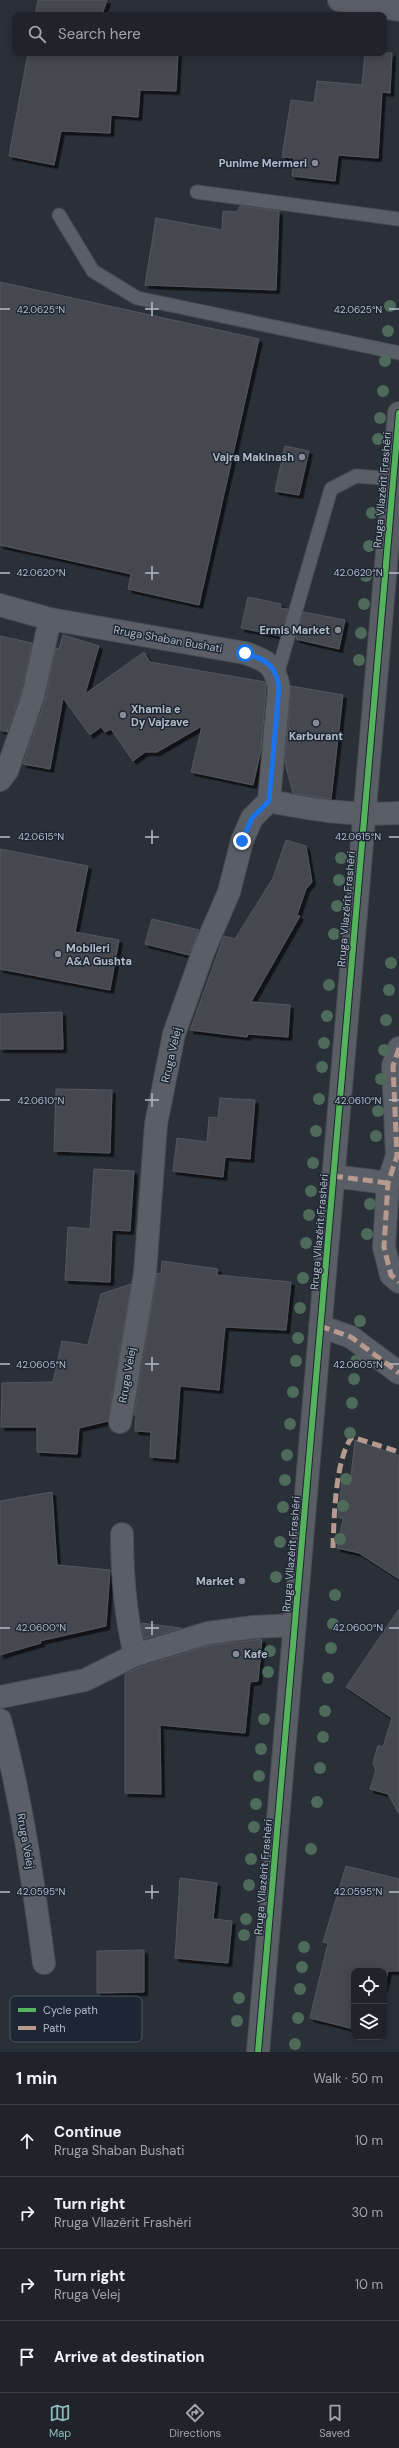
<!DOCTYPE html>
<meta charset="utf-8">
<style>
:root{--surface:#20242a;--page:#2d3036;--text:#f1f3f6;--muted:#a2a4a8;--line:#3d4147;--accent:#8bbbb9}
body{margin:0;font-family:"DM Sans",sans-serif;background:var(--page);color:var(--text)}
.controls{position:absolute;right:12px;bottom:12px;display:grid;overflow:hidden;border-radius:8px;box-shadow:0 2px 10px #0003}
.controls button{width:36px;height:36px;display:grid;place-items:center;padding:0;border:0;border-bottom:1px solid var(--line);background:var(--surface);color:var(--text);font:20px sans-serif}
.stop{position:absolute;width:12px;height:12px;margin:-9px;border:3px solid #1a73e8;border-radius:50%;background:#fff}
.stop.end{background:#1a73e8;border-color:#fff;box-shadow:0 1px 4px #0008}
.list{margin:0;padding:0;list-style:none}
h2{display:flex;justify-content:space-between;align-items:center;height:52px;margin:0;padding:0 16px;font-size:17px}
h2 small{font-size:13px;font-weight:400;color:var(--muted)}
.list li{display:grid;grid-template-columns:26px 1fr auto;gap:12px;align-items:center;box-sizing:border-box;height:72px;padding:0 16px;border-top:1px solid var(--line)}
.list b{display:block;font-size:15px;white-space:nowrap}
.list p{margin:0;font-size:13px;white-space:nowrap;color:var(--muted)}
.list em{font-size:13px;font-style:normal;color:var(--muted)}
.icon{flex:none;width:22px;height:22px;fill:none;stroke:currentColor;stroke-width:2;stroke-linecap:round;stroke-linejoin:round}
.map{position:relative;flex:none;width:399px;height:2052px;overflow:hidden}
.search{position:absolute;background:var(--surface);box-shadow:0 2px 10px #0003;left:12px;right:12px;top:12px;height:44px;display:flex;align-items:center;gap:10px;box-sizing:border-box;padding:0 14px;border-radius:8px;color:var(--muted);font-size:15px}
.sheet{height:340px;background:var(--surface)}
nav{display:flex;justify-content:space-around;align-items:center;box-sizing:border-box;height:56px;border-top:1px solid var(--line);background:var(--surface);font-size:11px;color:var(--muted)}
nav a{display:grid;justify-items:center;gap:2px}
nav .on{color:var(--accent)}
.map>svg:first-child{display:block}
</style>
<div class="map">
<svg width="399" height="2052" viewBox="0 0 399 2052">
<defs>
<filter id="shadow"><feDropShadow dx="3.5" dy="3.5" stdDeviation="0" flood-color="#0009"/></filter>
</defs>
<rect width="100%" height="100%" fill="#2a3038"/>
<g fill="#444950" stroke="#52575f" filter="url(#shadow)">
<path d="M 38,0 L 107,0 L 102,15 L 35,15 Z"/>
<path d="M 28,53 L 178,53 L 176,91 L 140,90 L 138,117 L 111,115 L 110,133 L 61,131 L 54,165 L 9,156 Z"/>
<path d="M 365,53 L 392,53 L 390,93 L 382,92 L 378,158 L 338,155 L 335,181 L 292,176 L 294,158 L 282,157 L 291,100 L 314,103 L 317,81 L 362,85 Z"/>
<path d="M 240,206 L 279,211 L 276,290 L 145,285 L 156,218 L 222,230 L 223,211 L 237,212 Z"/>
<path d="M 0,282 L 259,339 L 199,605 L 128,589 L 131,574 L 0,545 Z"/>
<path d="M 285,446 L 309,451 L 299,495 L 275,491 Z"/>
<path d="M 248,597 L 281,604 L 280,608 L 288,609 L 280,636 L 241,628 Z"/>
<path d="M 303,612 L 345,620 L 339,649 L 296,639 Z"/>
<path d="M 63,635 L 99,646 L 85,694 L 144,652 L 150,662 L 265,682 L 266,689 L 261,750 L 253,785 L 191,772 L 202,726 L 157,752 L 145,752 L 133,761 L 111,729 L 105,732 L 101,727 L 90,735 L 63,698 L 50,769 L 23,764 L 45,700 L 56,648 L 59,649 Z"/>
<path d="M 0,636 L 32,643 L 21,693 L 7,732 L 0,730 Z"/>
<path d="M 291,686 L 343,695 L 331,799 L 293,793 L 285,763 Z"/>
<path d="M 286,840 L 306,846 L 312,882 L 306,889 L 297,915 L 300,916 L 251,1002 L 290,1005 L 288,1037 L 248,1034 L 247,1037 L 190,1030 L 224,936 L 235,939 L 273,878 Z"/>
<path d="M 0,849 L 88,866 L 75,932 L 119,940 L 110,990 L 0,969 Z"/>
<path d="M 152,919 L 199,930 L 189,955 L 145,944 Z"/>
<path d="M 62,1012 L 63,1049 L 0,1049 L 0,1014 Z"/>
<path d="M 56,1089 L 112,1090 L 110,1153 L 54,1151 Z"/>
<path d="M 220,1098 L 255,1100 L 250,1159 L 225,1157 L 223,1177 L 173,1171 L 177,1138 L 207,1142 L 209,1117 L 218,1118 Z"/>
<path d="M 94,1169 L 134,1171 L 130,1231 L 112,1230 L 110,1282 L 65,1280 L 68,1227 L 90,1229 Z"/>
<path d="M 162,1261 L 218,1269 L 217,1275 L 291,1282 L 286,1330 L 225,1327 L 219,1390 L 180,1386 L 175,1459 L 150,1457 L 151,1432 L 135,1431 L 136,1415 L 134,1415 L 157,1274 L 161,1273 Z"/>
<path d="M 131,1284 L 108,1421 L 79,1428 L 77,1454 L 37,1452 L 37,1427 L 1,1427 L 2,1383 L 53,1382 L 62,1341 L 88,1345 L 101,1294 Z"/>
<path d="M 355,1440 L 399,1456 L 399,1579 L 359,1553 L 337,1548 L 343,1519 L 338,1517 L 342,1482 L 350,1485 Z"/>
<path d="M 52,1492 L 57,1565 L 110,1570 L 106,1626 L 40,1641 L 41,1643 L 0,1655 L 0,1501 Z"/>
<path d="M 399,1609 L 399,1814 L 388,1794 L 370,1789 L 376,1770 L 373,1763 L 378,1745 L 383,1747 L 392,1718 L 346,1687 Z"/>
<path d="M 141,1623 L 181,1628 L 144,1639 Z"/>
<path d="M 262,1639 L 258,1681 L 250,1682 L 245,1733 L 160,1725 L 161,1794 L 125,1793 L 125,1674 L 140,1667 L 211,1645 Z"/>
<path d="M 346,1866 L 399,1879 L 399,1971 L 388,1971 L 384,1988 L 384,1971 L 354,1971 L 354,2029 L 310,2018 L 328,1943 L 323,1942 Z"/>
<path d="M 180,1878 L 217,1883 L 213,1919 L 232,1921 L 228,1963 L 175,1958 Z"/>
<path d="M 144,1950 L 144,1992 L 97,1993 L 97,1951 Z"/>
</g>
<g fill="none" stroke-linecap="round" stroke-linejoin="round">
<g stroke="#484c53" stroke-width="15">
<g id="service">
<path d="M 197,192 L 399,219"/>
<path d="M 59,215 L 93,271 L 137,298 L 399,353"/>
<path d="M 277,675 L 331,489 L 356,476 L 394,479"/>
</g>
</g>
<g stroke="#484c53" stroke-width="24">
<g id="minor">
<path d="M 339,0 L 399,10"/>
<path d="M 0,605 L 50,619 L 245,653 C 266,660 275,664 279,688 L 269,801"/>
<path d="M 0,780 L 7,771 L 33,696 L 50,619"/>
<path d="M 269,801 C 315,810 351,816 399,813"/>
<path d="M 399,1048 L 393,1066 L 397,1156 L 388,1183 L 384,1247 L 391,1275 L 399,1282"/>
<path d="M 333,1176 L 388,1183"/>
<path d="M 320,1326 L 351,1337 L 399,1373"/>
<path d="M 120,1422 L 145,1273 L 156,1124 L 174,1034 L 204,950 L 229,892 L 242,841 L 252,818 L 269,801"/>
<path d="M 122,1534 C 122,1576 125,1614 135,1655"/>
<path d="M 0,1697 L 85,1680 L 135,1655 L 208,1633 L 254,1627 L 294,1625"/>
<path d="M 0,1720 C 22,1800 33,1882 44,1963"/>
</g>
</g>
<g stroke="#484c53" stroke-width="24">
<path id="secondary" d="M 258,2052 L 399,413"/>
</g>
<use href="#service" stroke="#5a5e66" stroke-width="13"/>
<use href="#minor" stroke="#5a5e66" stroke-width="22"/>
<use href="#secondary" stroke="#595d64" stroke-width="22"/>
<g stroke="#b69a8f" stroke-width="5" stroke-dasharray="10 5" stroke-linecap="butt">
<path d="M 399,1048 L 393,1066 L 397,1156 L 388,1183 L 384,1247 L 391,1275 L 399,1282"/>
<path d="M 333,1176 L 388,1183"/>
<path d="M 320,1326 L 351,1337 L 399,1373"/>
<path d="M 333,1548 C 334,1519 335,1459 352,1437 L 399,1452"/>
</g>
<g stroke="#1d2633" stroke-width="8">
<path id="cycleway" d="M 258,2052 L 399,413"/>
</g>
<use href="#cycleway" stroke="#56b35d" stroke-width="6"/>
</g>
<g fill="#4e6a5a">
<circle cx="390" cy="306" r="6"/>
<circle cx="388" cy="331" r="6"/>
<circle cx="385" cy="361" r="6"/>
<circle cx="383" cy="391" r="6"/>
<circle cx="380" cy="418" r="6"/>
<circle cx="378" cy="439" r="6"/>
<circle cx="372" cy="513" r="6"/>
<circle cx="369" cy="546" r="6"/>
<circle cx="366" cy="576" r="6"/>
<circle cx="364" cy="604" r="6"/>
<circle cx="361" cy="633" r="6"/>
<circle cx="359" cy="660" r="6"/>
<circle cx="341" cy="858" r="6"/>
<circle cx="339" cy="880" r="6"/>
<circle cx="337" cy="906" r="6"/>
<circle cx="334" cy="934" r="6"/>
<circle cx="391" cy="963" r="6"/>
<circle cx="329" cy="985" r="6"/>
<circle cx="389" cy="990" r="6"/>
<circle cx="327" cy="1016" r="6"/>
<circle cx="386" cy="1020" r="6"/>
<circle cx="324" cy="1043" r="6"/>
<circle cx="384" cy="1050" r="6"/>
<circle cx="322" cy="1067" r="6"/>
<circle cx="381" cy="1079" r="6"/>
<circle cx="319" cy="1099" r="6"/>
<circle cx="378" cy="1111" r="6"/>
<circle cx="316" cy="1131" r="6"/>
<circle cx="376" cy="1136" r="6"/>
<circle cx="313" cy="1163" r="6"/>
<circle cx="311" cy="1191" r="6"/>
<circle cx="370" cy="1204" r="6"/>
<circle cx="309" cy="1215" r="6"/>
<circle cx="367" cy="1234" r="6"/>
<circle cx="306" cy="1243" r="6"/>
<circle cx="303" cy="1278" r="6"/>
<circle cx="300" cy="1308" r="6"/>
<circle cx="360" cy="1321" r="6"/>
<circle cx="298" cy="1338" r="6"/>
<circle cx="296" cy="1361" r="6"/>
<circle cx="356" cy="1361" r="6"/>
<circle cx="354" cy="1379" r="6"/>
<circle cx="293" cy="1392" r="6"/>
<circle cx="352" cy="1403" r="6"/>
<circle cx="290" cy="1424" r="6"/>
<circle cx="350" cy="1433" r="6"/>
<circle cx="287" cy="1455" r="6"/>
<circle cx="346" cy="1479" r="6"/>
<circle cx="285" cy="1480" r="6"/>
<circle cx="343" cy="1506" r="6"/>
<circle cx="283" cy="1507" r="6"/>
<circle cx="340" cy="1539" r="6"/>
<circle cx="280" cy="1542" r="6"/>
<circle cx="276" cy="1577" r="6"/>
<circle cx="335" cy="1595" r="6"/>
<circle cx="333" cy="1624" r="6"/>
<circle cx="331" cy="1648" r="6"/>
<circle cx="270" cy="1651" r="6"/>
<circle cx="268" cy="1672" r="6"/>
<circle cx="328" cy="1678" r="6"/>
<circle cx="325" cy="1711" r="6"/>
<circle cx="264" cy="1719" r="6"/>
<circle cx="323" cy="1737" r="6"/>
<circle cx="261" cy="1749" r="6"/>
<circle cx="320" cy="1768" r="6"/>
<circle cx="259" cy="1776" r="6"/>
<circle cx="317" cy="1802" r="6"/>
<circle cx="256" cy="1804" r="6"/>
<circle cx="254" cy="1827" r="6"/>
<circle cx="311" cy="1849" r="6"/>
<circle cx="251" cy="1859" r="6"/>
<circle cx="249" cy="1885" r="6"/>
<circle cx="246" cy="1919" r="6"/>
<circle cx="244" cy="1935" r="6"/>
<circle cx="304" cy="1947" r="6"/>
<circle cx="302" cy="1967" r="6"/>
<circle cx="300" cy="1989" r="6"/>
<circle cx="239" cy="1998" r="6"/>
<circle cx="298" cy="2018" r="6"/>
<circle cx="237" cy="2021" r="6"/>
<circle cx="295" cy="2044" r="6"/>
</g>
<g fill="none" stroke-linecap="round" stroke-linejoin="round">
<path stroke="#1a73e8" stroke-width="5" d="M 242,841 L 252,818 L 269,801 L 279,688 C 276,664 266,660 245,653"/>
</g>
<path fill="none" stroke="#b4bcc9" stroke-width="1.5" d="M 152,302 L 152,316M 0,309 L 10,309M 145,309 L 159,309M 389,309 L 399,309M 152,566 L 152,580M 0,573 L 10,573M 145,573 L 159,573M 389,573 L 399,573M 152,830 L 152,844M 0,837 L 10,837M 145,837 L 159,837M 389,837 L 399,837M 152,1093 L 152,1107M 0,1100 L 10,1100M 145,1100 L 159,1100M 389,1100 L 399,1100M 152,1357 L 152,1371M 0,1364 L 10,1364M 145,1364 L 159,1364M 389,1364 L 399,1364M 152,1621 L 152,1635M 0,1628 L 10,1628M 145,1628 L 159,1628M 389,1628 L 399,1628M 152,1885 L 152,1899M 0,1892 L 10,1892M 145,1892 L 159,1892M 389,1892 L 399,1892"/>
<g fill="#848b96" stroke="#1d2633" stroke-width="1.5">
<circle cx="315" cy="163" r="4"/>
<circle cx="302" cy="457" r="4"/>
<circle cx="338" cy="630" r="4"/>
<circle cx="123" cy="715" r="4"/>
<circle cx="316" cy="723" r="4"/>
<circle cx="58" cy="954" r="4"/>
<circle cx="242" cy="1581" r="4"/>
<circle cx="236" cy="1654" r="4"/>
</g>
<g text-anchor="middle" stroke-width="3" stroke-linejoin="round" paint-order="stroke">
<g font-size="11" font-weight="bold" fill="#b4bcc9" stroke="#1d2633" text-anchor="end">
<text x="307" y="167">Punime Mermeri</text>
<text x="294" y="461">Vajra Makinash</text>
<text x="330" y="634">Ermis Market</text>
<text x="131" y="713" text-anchor="start">Xhamia e<tspan x="131" dy="13">Dy Vajzave</tspan></text>
<text x="316" y="740" text-anchor="middle">Karburant</text>
<text x="66" y="952" text-anchor="start">Mobileri<tspan x="66" dy="13">A&amp;A Gushta</tspan></text>
<text x="234" y="1585">Market</text>
<text x="244" y="1658" text-anchor="start">Kafe</text>
</g>
<g font-size="11" fill="#b4bcc9" stroke="#1d2633">
<text transform="translate(382 490) rotate(-85)" y="4">Rruga Vllazërit Frashëri</text>
<text transform="translate(168 639) rotate(10)" y="4">Rruga Shaban Bushati</text>
<text transform="translate(346 909) rotate(-85)" y="4">Rruga Vllazërit Frashëri</text>
<text transform="translate(171 1055) rotate(-77)" y="4">Rruga Velej</text>
<text transform="translate(319 1232) rotate(-85)" y="4">Rruga Vllazërit Frashëri</text>
<text transform="translate(127 1375) rotate(-80)" y="4">Rruga Velej</text>
<text transform="translate(291 1554) rotate(-85)" y="4">Rruga Vllazërit Frashëri</text>
<text transform="translate(26 1841) rotate(80)" y="4">Rruga Velej</text>
<text transform="translate(263 1877) rotate(-85)" y="4">Rruga Vllazërit Frashëri</text>
</g>
</g>
<rect x="10" y="1996" width="132" height="46" rx="6" fill="#1d2633" stroke="#4a5360" stroke-width="1"/>
<rect x="18" y="2008" width="18" height="4" fill="#56b35d"/>
<rect x="18" y="2026" width="18" height="4" fill="#b69a8f"/>
<g font-size="11" fill="#b4bcc9">
<text x="43" y="2014">Cycle path</text>
<text x="43" y="2032">Path</text>
</g>
<g font-size="10" text-anchor="middle" fill="#b4bcc9" stroke="#1d2633" stroke-width="3" stroke-linejoin="round" paint-order="stroke">
<text x="41" y="313">42.0625°N</text>
<text x="358" y="313">42.0625°N</text>
<text x="41" y="576">42.0620°N</text>
<text x="358" y="576">42.0620°N</text>
<text x="41" y="840">42.0615°N</text>
<text x="358" y="840">42.0615°N</text>
<text x="41" y="1104">42.0610°N</text>
<text x="358" y="1104">42.0610°N</text>
<text x="41" y="1368">42.0605°N</text>
<text x="358" y="1368">42.0605°N</text>
<text x="41" y="1631">42.0600°N</text>
<text x="358" y="1631">42.0600°N</text>
<text x="41" y="1895">42.0595°N</text>
<text x="358" y="1895">42.0595°N</text>
</g>
</svg>
<div class="controls">
<button><svg class="icon" aria-label="locate" viewBox="0 0 24 24"><circle cx="12" cy="12" r="6"/><path d="M12 2v4M12 18v4M2 12h4M18 12h4"/></svg></button>
<button><svg class="icon" aria-label="layers" viewBox="0 0 24 24"><path d="M12 4l9 5-9 5-9-5zM3 14l9 5 9-5"/></svg></button>
</div>
<div class="stop" style="left:245px;top:653px"></div>
<div class="stop end" style="left:242px;top:841px"></div>
<div class="search"><svg class="icon" aria-label="search" viewBox="0 0 24 24"><circle cx="10" cy="10" r="6"/><path d="M15 15l6 6"/></svg>Search here</div>
</div>
<section class="sheet">
<h2>1 min<small>Walk · 50 m</small></h2>
<ul class="list">
<li><svg class="icon" aria-label="ahead" viewBox="0 0 24 24"><path d="M12 20V5M6 11l6-6 6 6"/></svg><div><b>Continue</b><p>Rruga Shaban Bushati</p></div><em>10 m</em></li>
<li><svg class="icon" aria-label="right" viewBox="0 0 24 24"><path d="M7 20v-9h11M14 6l5 5-5 5"/></svg><div><b>Turn right</b><p>Rruga Vllazërit Frashëri</p></div><em>30 m</em></li>
<li><svg class="icon" aria-label="right" viewBox="0 0 24 24"><path d="M7 20v-9h11M14 6l5 5-5 5"/></svg><div><b>Turn right</b><p>Rruga Velej</p></div><em>10 m</em></li>
<li><svg class="icon" aria-label="arrive" viewBox="0 0 24 24"><path d="M6 21V4h12l-3 4 3 4H6"/></svg><div><b>Arrive at destination</b></div></li>
</ul>
</section>
<nav>
<a class="on"><svg class="icon" aria-label="map" viewBox="0 0 24 24"><path d="M3 6l6-2 6 2 6-2v14l-6 2-6-2-6 2zM9 4v14M15 6v14"/></svg>Map</a>
<a><svg class="icon" aria-label="directions" viewBox="0 0 24 24"><path d="M12 3l9 9-9 9-9-9zM9 14v-3h6M13 9l2 2-2 2"/></svg>Directions</a>
<a><svg class="icon" aria-label="saved" viewBox="0 0 24 24"><path d="M7 4h10v16l-5-4-5 4z"/></svg>Saved</a>
</nav>
